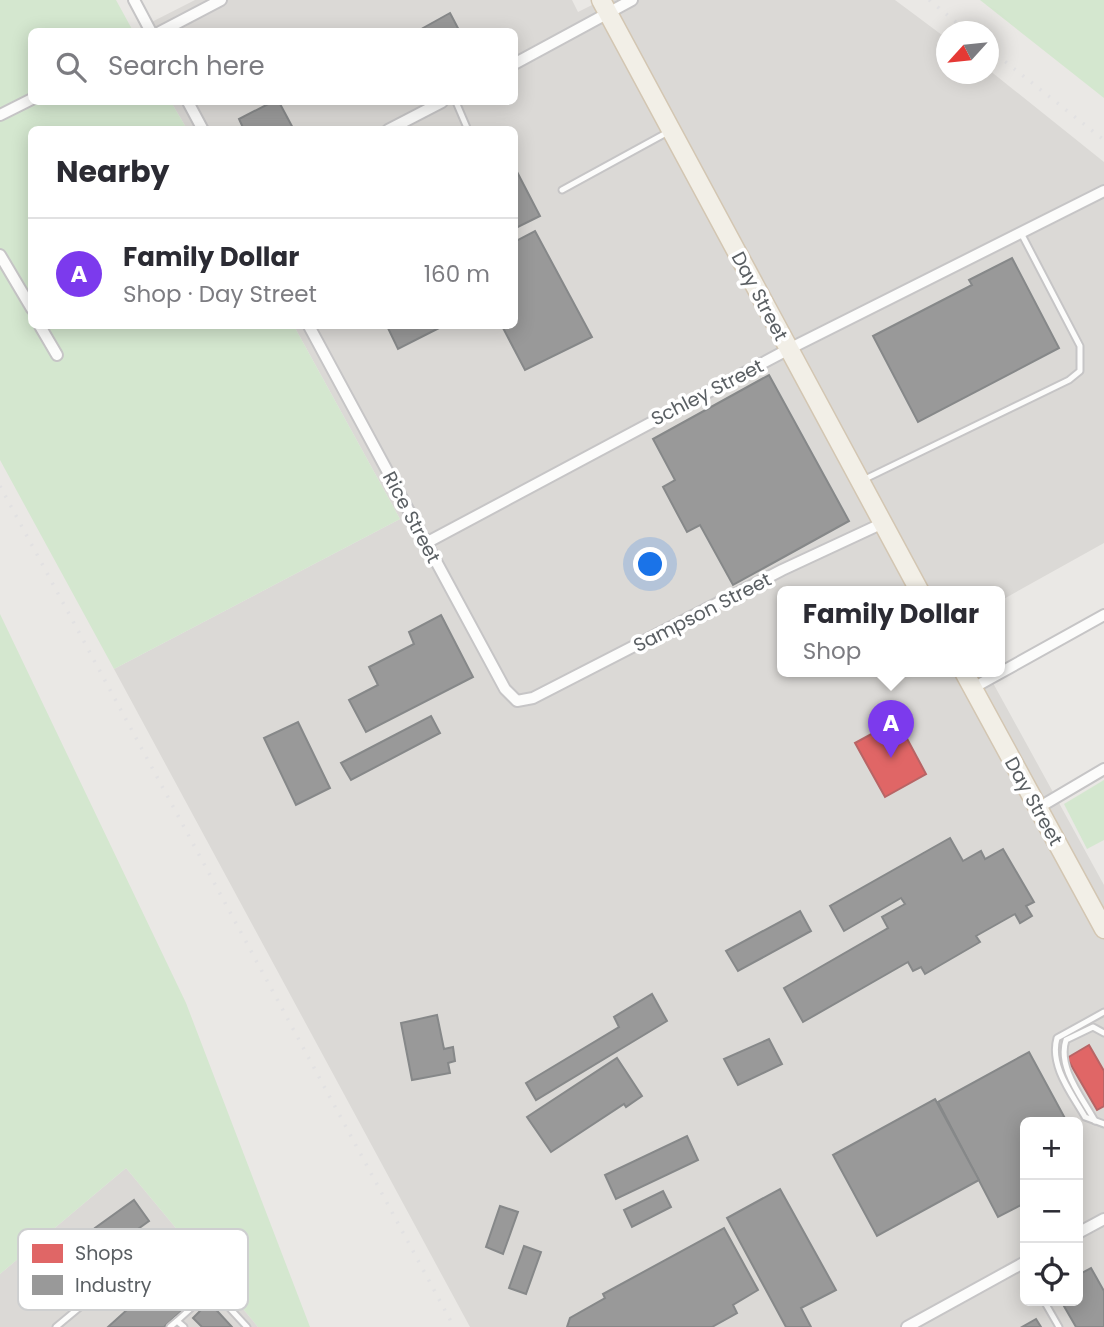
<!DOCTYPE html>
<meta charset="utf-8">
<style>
:root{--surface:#fff;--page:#f7f7f7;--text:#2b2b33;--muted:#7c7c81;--line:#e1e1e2;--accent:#7c3aed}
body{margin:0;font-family:Poppins,sans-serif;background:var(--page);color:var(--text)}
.controls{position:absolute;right:21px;bottom:21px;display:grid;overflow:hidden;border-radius:10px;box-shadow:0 4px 18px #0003}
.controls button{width:63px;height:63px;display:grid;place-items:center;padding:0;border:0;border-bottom:2px solid var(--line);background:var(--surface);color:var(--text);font:35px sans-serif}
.compass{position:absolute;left:936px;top:21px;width:63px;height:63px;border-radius:50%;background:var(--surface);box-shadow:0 4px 18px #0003;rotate:243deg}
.you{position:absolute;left:651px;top:565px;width:24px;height:24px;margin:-18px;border:5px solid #fff;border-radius:50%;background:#1a73e8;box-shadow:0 0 0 10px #1a73e833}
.badge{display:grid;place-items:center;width:46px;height:46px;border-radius:50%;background:var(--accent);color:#fff;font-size:23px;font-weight:700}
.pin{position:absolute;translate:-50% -58px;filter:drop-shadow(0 2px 4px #0008)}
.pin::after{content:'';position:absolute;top:37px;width:24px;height:21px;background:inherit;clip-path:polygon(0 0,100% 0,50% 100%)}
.popup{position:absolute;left:777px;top:586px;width:228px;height:91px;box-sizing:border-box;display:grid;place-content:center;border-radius:10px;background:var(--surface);filter:drop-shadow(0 2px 5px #0005);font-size:23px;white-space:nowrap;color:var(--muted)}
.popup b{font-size:26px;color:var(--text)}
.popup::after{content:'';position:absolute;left:50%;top:100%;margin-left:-14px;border:14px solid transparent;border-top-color:var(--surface)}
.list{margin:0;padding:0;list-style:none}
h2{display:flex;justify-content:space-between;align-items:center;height:91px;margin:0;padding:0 28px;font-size:30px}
h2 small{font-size:23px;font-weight:400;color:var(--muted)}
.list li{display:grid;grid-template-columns:46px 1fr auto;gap:21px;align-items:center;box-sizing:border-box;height:112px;padding:0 28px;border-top:2px solid var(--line)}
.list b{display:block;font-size:26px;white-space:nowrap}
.list p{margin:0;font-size:23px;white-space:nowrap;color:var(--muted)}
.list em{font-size:23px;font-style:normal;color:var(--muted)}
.icon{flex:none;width:38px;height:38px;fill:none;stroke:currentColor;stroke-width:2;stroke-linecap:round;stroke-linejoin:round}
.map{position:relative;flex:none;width:1104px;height:1327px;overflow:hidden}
.search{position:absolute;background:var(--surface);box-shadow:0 4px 18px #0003;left:28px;top:28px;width:490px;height:77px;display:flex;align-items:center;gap:18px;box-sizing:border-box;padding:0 24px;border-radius:10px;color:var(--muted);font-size:26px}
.panel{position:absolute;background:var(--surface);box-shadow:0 4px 18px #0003;left:28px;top:126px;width:490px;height:203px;border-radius:10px}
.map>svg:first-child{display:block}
</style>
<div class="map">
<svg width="1104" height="1327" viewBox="0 0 1104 1327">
<rect width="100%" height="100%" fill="#eae8e5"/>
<g fill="#dbd9d6" fill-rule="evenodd">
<path d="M 195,0 L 572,0 L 578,12 L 602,0 L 895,0 L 946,38 L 946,74 L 988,74 L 989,70 L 1104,162 L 1104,543 L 1000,601 L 1000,592 L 782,592 L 782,672 L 987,672 L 1104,885 L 1104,1327 L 470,1327 L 114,669 L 400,519 L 294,326 L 514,326 L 514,130 L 187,129 L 171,102 L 514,102 L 514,32 L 134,31 ZM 1025,1122 L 1078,1122 L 1078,1301 L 1025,1301 Z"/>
<path d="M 126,1168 L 258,1327 L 0,1327 L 0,1274 Z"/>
</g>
<g fill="#d4e7cf">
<path d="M 0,0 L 116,0 L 133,31 L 32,32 L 32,102 L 171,102 L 187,129 L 32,130 L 32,326 L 294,326 L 400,519 L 114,669 L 0,460 Z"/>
<path d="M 980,0 L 1104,0 L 1104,98 Z"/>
<path d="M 0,614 L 186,1003 L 310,1327 L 258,1327 L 126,1168 L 0,1274 Z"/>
<path d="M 1104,780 L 1104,840 L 1087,849 L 1064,804 Z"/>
</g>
<g fill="#e06666" stroke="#b86465" stroke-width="2">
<path d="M 897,720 L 926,774 L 885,797 L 855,743 Z"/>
<path d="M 1089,1045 L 1104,1071 L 1104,1106 L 1097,1110 L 1067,1058 Z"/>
</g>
<g fill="#999" stroke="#868889" stroke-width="2">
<path d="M 450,13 L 460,32 L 416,32 Z"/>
<path d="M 272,102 L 279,102 L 294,130 L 244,130 L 239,119 Z"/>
<path d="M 514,166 L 540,216 L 514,229 Z"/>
<path d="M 535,231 L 592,337 L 525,370 L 502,326 L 514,326 L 514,242 Z"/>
<path d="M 1012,258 L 1059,348 L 918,422 L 873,336 L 972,285 L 969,280 Z"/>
<path d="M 387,326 L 443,326 L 398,349 Z"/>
<path d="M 769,375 L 849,521 L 733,585 L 700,525 L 687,532 L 663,487 L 675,480 L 653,439 Z"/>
<path d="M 441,615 L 473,677 L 366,732 L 349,700 L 378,685 L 369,667 L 414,644 L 409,632 Z"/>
<path d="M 431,716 L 440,733 L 351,780 L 341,763 Z"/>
<path d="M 298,722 L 330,788 L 296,805 L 264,738 Z"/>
<path d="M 950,838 L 963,861 L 981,851 L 985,859 L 1003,849 L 1034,902 L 1026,906 L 1032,916 L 1020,923 L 1015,914 L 976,936 L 980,942 L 925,974 L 921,967 L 913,971 L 908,962 L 803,1022 L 784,988 L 888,928 L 882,917 L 905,904 L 901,898 L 844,931 L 830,906 Z"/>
<path d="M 800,911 L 811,931 L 738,971 L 726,951 Z"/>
<path d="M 652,994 L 667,1021 L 536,1100 L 526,1083 L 619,1027 L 614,1017 Z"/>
<path d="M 437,1015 L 444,1049 L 453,1047 L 455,1061 L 448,1063 L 450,1073 L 412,1080 L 401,1023 Z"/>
<path d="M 769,1039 L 782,1064 L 738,1085 L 724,1059 Z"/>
<path d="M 1029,1052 L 1067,1122 L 1025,1122 L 1025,1203 L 998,1217 L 938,1102 Z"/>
<path d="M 617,1058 L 642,1096 L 626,1107 L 624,1104 L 551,1152 L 527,1117 Z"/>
<path d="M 935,1099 L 979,1180 L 877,1236 L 833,1155 Z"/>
<path d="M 687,1136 L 698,1160 L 616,1199 L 605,1175 Z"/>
<path d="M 780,1189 L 836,1290 L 801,1308 L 811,1327 L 786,1327 L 727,1218 Z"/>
<path d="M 663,1191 L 671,1207 L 632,1227 L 624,1210 Z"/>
<path d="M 134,1200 L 149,1221 L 110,1249 L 95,1228 Z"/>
<path d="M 500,1206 L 518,1212 L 503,1254 L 486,1247 Z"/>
<path d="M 724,1228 L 758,1290 L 733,1305 L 737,1313 L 712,1327 L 567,1327 L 570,1318 L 605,1298 L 603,1294 Z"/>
<path d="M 524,1246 L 541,1252 L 526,1294 L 509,1288 Z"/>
<path d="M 191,1252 L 216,1280 L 164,1327 L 108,1327 Z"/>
<path d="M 1091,1268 L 1104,1291 L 1104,1327 L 1076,1327 L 1061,1301 L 1078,1301 L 1078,1275 Z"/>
<path d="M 209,1302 L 232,1327 L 202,1327 L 193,1318 Z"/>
<path d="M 1036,1319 L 1041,1327 L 1022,1327 Z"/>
</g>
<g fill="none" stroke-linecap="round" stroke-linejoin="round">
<g stroke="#c6c5c6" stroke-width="9">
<g id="service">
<path d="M 456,102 L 468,130"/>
<path d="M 562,190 L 668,132"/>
<path d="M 863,480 L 1069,380 L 1080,371 L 1080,346 L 1021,233"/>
<path d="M 1104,1012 L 1057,1038 C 1049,1066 1072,1094 1085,1117 L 1104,1124"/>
<path d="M 1095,1121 C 1082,1097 1057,1067 1066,1040 L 1093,1027 L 1104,1033"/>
<path d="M 1044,1301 L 1059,1327"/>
<path d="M 177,1321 L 212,1289 L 247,1327"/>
<path d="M 56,1327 L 116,1277 L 167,1256"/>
<path d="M 170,1327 L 177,1321 L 184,1327"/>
</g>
</g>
<g stroke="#c6c5c6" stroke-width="14">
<g id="minor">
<path d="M 134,0 L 151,32"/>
<path d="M 160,32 L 221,0"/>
<path d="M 514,64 L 632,0"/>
<path d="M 188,102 L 203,130"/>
<path d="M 0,115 L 32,99"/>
<path d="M 388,130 L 442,102"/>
<path d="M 0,255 L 32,309"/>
<path d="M 40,326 L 57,355"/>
<path d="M 309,326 L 505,689 L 517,701 L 533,698 L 782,570 L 883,523"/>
<path d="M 426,543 L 789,349 L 1104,191"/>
<path d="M 973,688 L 1104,615"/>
<path d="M 1038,808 L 1104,769"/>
<path d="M 1078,1233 L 1104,1219"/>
<path d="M 907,1327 L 1025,1262"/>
</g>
</g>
<g stroke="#d3c6b2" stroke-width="21">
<g id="primary">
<path d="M 601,0 L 920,592"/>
<path d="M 964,672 L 1104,929"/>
</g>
</g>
<use href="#service" stroke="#fcfcfb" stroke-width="5"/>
<use href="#minor" stroke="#fcfcfb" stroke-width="10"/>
<use href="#primary" stroke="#f2efe7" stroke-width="18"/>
<g stroke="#e2e1e2" stroke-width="3.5" stroke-dasharray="2 9" stroke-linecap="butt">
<path d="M 929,0 L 968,32"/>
<path d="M 988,48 L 1104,140"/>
<path d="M 0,486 L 454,1327"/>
</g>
</g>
<g text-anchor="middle" stroke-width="7" stroke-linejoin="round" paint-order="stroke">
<g font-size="19" fill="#5a5f63" stroke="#fff">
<text transform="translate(760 296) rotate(62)" y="7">Day Street</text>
<text transform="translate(707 392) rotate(-27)" y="7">Schley Street</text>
<text transform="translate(412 517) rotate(62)" y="7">Rice Street</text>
<text transform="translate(702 612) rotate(-27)" y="7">Sampson Street</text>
<text transform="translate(1034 801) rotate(61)" y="7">Day Street</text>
</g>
</g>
<rect x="18" y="1229" width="230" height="81" rx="10" fill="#fff" stroke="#cecfd0" stroke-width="2"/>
<rect x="32" y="1244" width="31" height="19" fill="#e06666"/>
<rect x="32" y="1275" width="31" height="20" fill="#999"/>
<g font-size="19" fill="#5a5f63">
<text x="75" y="1260">Shops</text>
<text x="75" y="1292">Industry</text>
</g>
</svg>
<div class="controls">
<button>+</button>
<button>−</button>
<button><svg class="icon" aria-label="locate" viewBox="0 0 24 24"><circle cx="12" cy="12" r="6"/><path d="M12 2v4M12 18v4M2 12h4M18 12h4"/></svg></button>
</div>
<svg class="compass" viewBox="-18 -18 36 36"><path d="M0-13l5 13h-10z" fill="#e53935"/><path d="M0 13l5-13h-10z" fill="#7c7c81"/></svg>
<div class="you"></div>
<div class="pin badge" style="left:891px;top:758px">A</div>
<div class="popup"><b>Family Dollar</b>Shop</div>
<div class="search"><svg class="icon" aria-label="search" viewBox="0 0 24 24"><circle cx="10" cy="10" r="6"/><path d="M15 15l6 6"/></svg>Search here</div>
<section class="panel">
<h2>Nearby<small></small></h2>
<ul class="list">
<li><span class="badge">A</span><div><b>Family Dollar</b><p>Shop · Day Street</p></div><em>160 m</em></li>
</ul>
</section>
</div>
